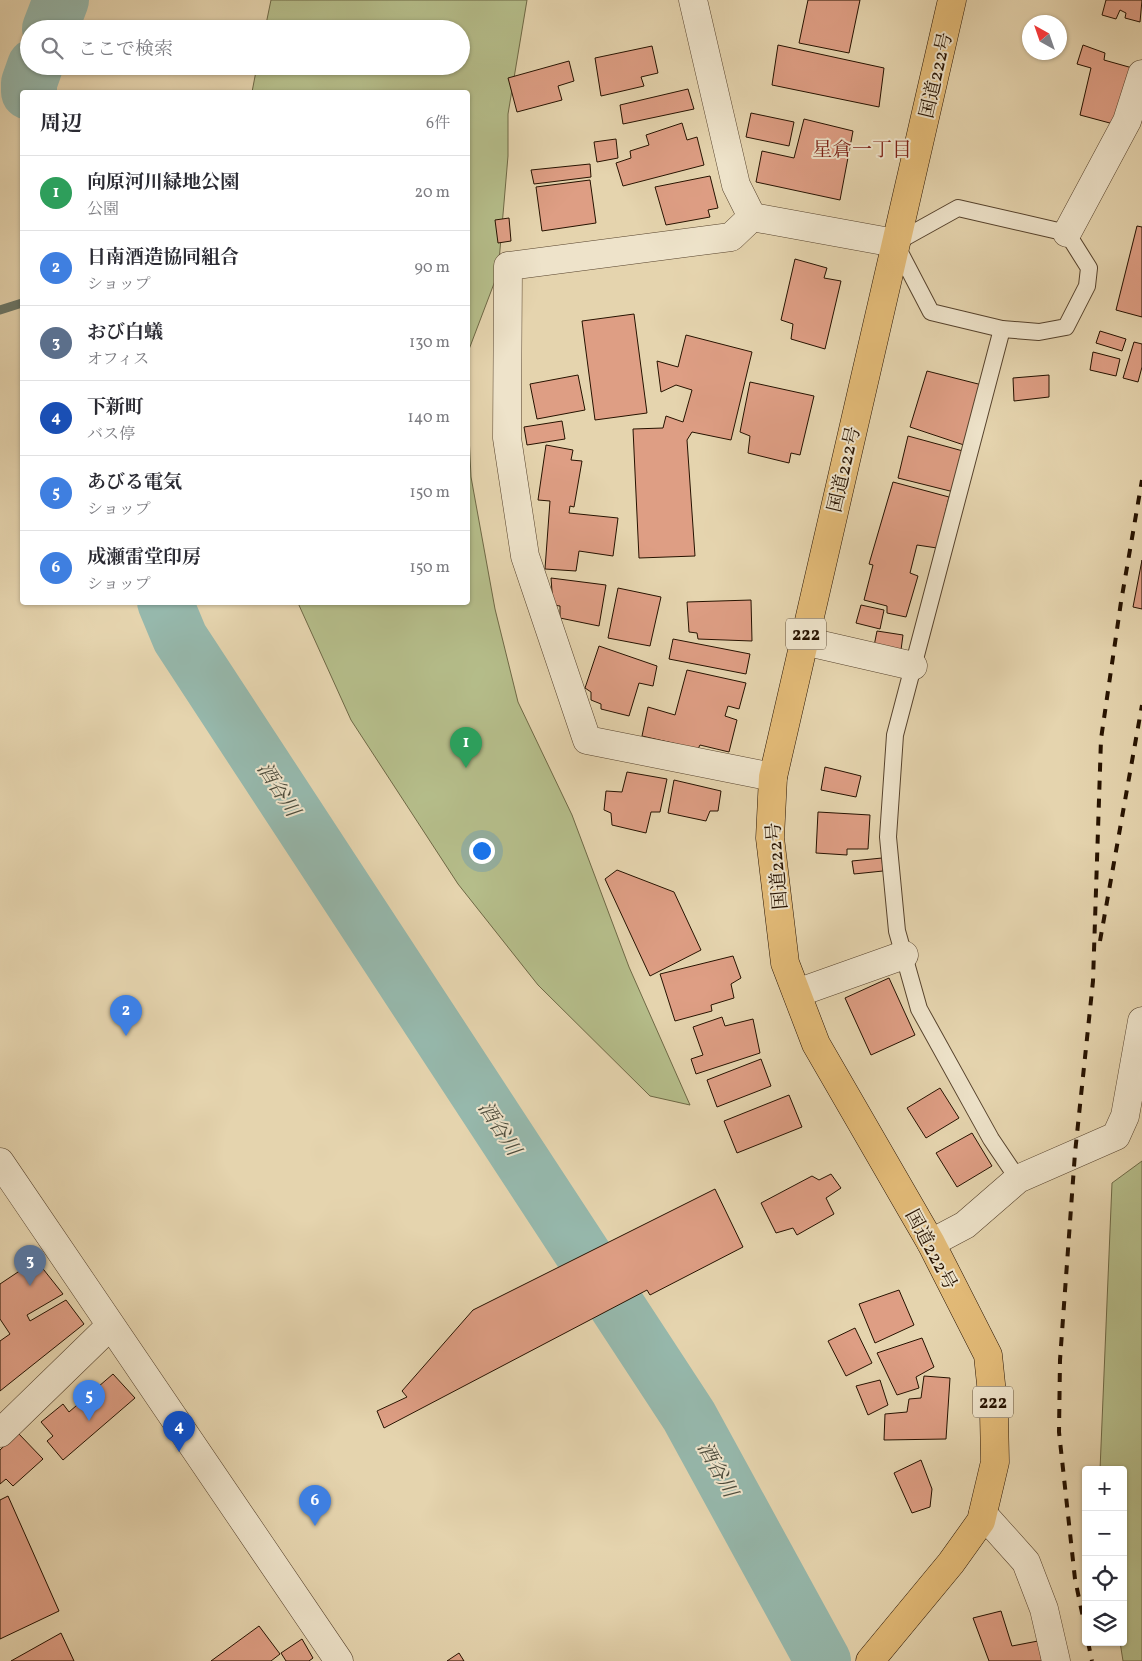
<!DOCTYPE html>
<html lang="ja">
<meta charset="utf-8">
<style>
:root{--surface:#fff;--page:#f7f7f7;--text:#2b2b33;--muted:#7c7c81;--line:#e1e1e2;--accent:#0f766e}
body{margin:0;font-family:Vollkorn,"Noto Serif JP",serif;background:var(--page);color:var(--text)}
.controls{position:absolute;right:15px;bottom:15px;display:grid;overflow:hidden;border-radius:5px;box-shadow:0 1px 4px #0004}
.controls button{width:45px;height:45px;display:grid;place-items:center;padding:0;border:0;border-bottom:1px solid var(--line);background:var(--surface);color:var(--text);font:25px sans-serif}
.compass{position:absolute;left:1022px;top:15px;width:45px;height:45px;border-radius:50%;background:var(--surface);box-shadow:0 1px 4px #0004;rotate:320deg}
.you{position:absolute;left:481px;top:850px;width:18px;height:18px;margin:-12px;border:4px solid #fff;border-radius:50%;background:#1a73e8;box-shadow:0 0 0 8px #1a73e833}
.badge{display:grid;place-items:center;width:32px;height:32px;border-radius:50%;background:var(--accent);color:#fff;font-size:16px;font-weight:700}
.pin{position:absolute;translate:-50% -41px;filter:drop-shadow(0 1px 2px #0008)}
.pin::after{content:'';position:absolute;top:26px;width:18px;height:15px;background:inherit;clip-path:polygon(0 0,100% 0,50% 100%)}
.list{margin:0;padding:0;list-style:none}
h2{display:flex;justify-content:space-between;align-items:center;height:65px;margin:0;padding:0 20px;font-size:21px}
h2 small{font-size:16px;font-weight:400;color:var(--muted)}
.list li{display:grid;grid-template-columns:32px 1fr auto;gap:15px;align-items:center;box-sizing:border-box;height:75px;padding:0 20px;border-top:1px solid var(--line)}
.list b{display:block;font-size:19px;white-space:nowrap}
.list p{margin:0;font-size:16px;white-space:nowrap;color:var(--muted)}
.list em{font-size:16px;font-style:normal;color:var(--muted)}
.icon{flex:none;width:28px;height:28px;fill:none;stroke:currentColor;stroke-width:2;stroke-linecap:round;stroke-linejoin:round}
.map{position:relative;flex:none;width:1142px;height:1661px;overflow:hidden}
.search{position:absolute;background:var(--surface);box-shadow:0 1px 4px #0004;left:20px;top:20px;width:450px;height:55px;display:flex;align-items:center;gap:12px;box-sizing:border-box;padding:0 18px;border-radius:28px;color:var(--muted);font-size:19px}
.panel{position:absolute;background:var(--surface);box-shadow:0 1px 4px #0004;left:20px;top:90px;width:450px;height:515px;border-radius:5px}
.map>svg:first-child{display:block}
</style>
<div class="map">
<svg width="1142" height="1661" viewBox="0 0 1142 1661">
<rect width="100%" height="100%" fill="#e5d4ae"/>
<filter id="stains"><feTurbulence type="fractalNoise" baseFrequency=".004" numOctaves="4"/><feColorMatrix values="0 0 0 0 .2 0 0 0 0 .09 0 0 0 0 .02 0 0 0 .5 -.17"/></filter>
<radialGradient id="worn" r=".72"><stop offset=".6" stop-color="#630" stop-opacity="0"/><stop offset="1" stop-color="#630" stop-opacity=".3"/></radialGradient>
<g fill="#b5bd8a" stroke="#6e6845">
<path d="M 271,0 L 527,0 L 508,114 L 508,156 L 498,273 L 468,352 L 468,92 L 252,92 L 257,66 L 461,66 L 461,29 L 265,29 Z"/>
<path d="M 468,414 L 471,477 L 495,609 L 518,702 L 572,815 L 629,967 L 690,1105 L 650,1096 L 538,985 L 458,884 L 351,720 L 298,603 L 468,602 Z"/>
<path d="M 1142,1161 L 1142,1661 L 1123,1661 L 1120,1642 L 1123,1642 L 1123,1470 L 1100,1470 L 1112,1183 Z"/>
</g>
<g fill="none" stroke-linecap="round" stroke-linejoin="round">
<path stroke="#697667" stroke-width="9" d="M 0,310 L 22,303"/>
<g stroke="#96b8ac" stroke-width="56">
<path d="M 50,29 L 61,0"/>
<path d="M 29,92 L 29,83 L 35,66"/>
<path d="M 165,602 L 180,638 L 689,1416 L 823,1661"/>
</g>
</g>
<g fill="#de9e84" stroke="#261200">
<path d="M 808,0 L 860,0 L 849,53 L 799,43 Z"/>
<path d="M 1106,0 L 1142,0 L 1140,22 L 1125,18 L 1126,13 L 1120,10 L 1116,19 L 1102,15 Z"/>
<path d="M 778,45 L 884,68 L 879,107 L 772,85 Z"/>
<path d="M 1083,45 L 1105,53 L 1104,60 L 1136,69 L 1121,126 L 1080,115 L 1091,68 L 1077,64 Z"/>
<path d="M 652,46 L 658,73 L 641,77 L 644,86 L 601,96 L 595,58 Z"/>
<path d="M 569,61 L 574,81 L 558,86 L 562,100 L 517,112 L 508,78 Z"/>
<path d="M 688,89 L 694,109 L 623,124 L 620,105 Z"/>
<path d="M 751,113 L 794,122 L 789,146 L 746,137 Z"/>
<path d="M 804,119 L 853,131 L 840,200 L 756,182 L 762,151 L 794,158 Z"/>
<path d="M 682,123 L 687,140 L 697,137 L 704,165 L 623,186 L 616,163 L 631,158 L 630,151 L 649,145 L 646,135 Z"/>
<path d="M 616,139 L 618,158 L 597,162 L 594,142 Z"/>
<path d="M 590,164 L 591,177 L 534,184 L 531,170 Z"/>
<path d="M 710,176 L 718,208 L 708,210 L 710,217 L 666,225 L 655,187 Z"/>
<path d="M 590,180 L 596,223 L 542,231 L 536,187 Z"/>
<path d="M 509,218 L 511,241 L 498,243 L 495,220 Z"/>
<path d="M 1137,226 L 1142,227 L 1142,317 L 1116,310 Z"/>
<path d="M 795,259 L 827,268 L 824,278 L 841,281 L 825,349 L 791,339 L 793,324 L 781,320 Z"/>
<path d="M 634,314 L 647,413 L 595,420 L 582,321 Z"/>
<path d="M 1100,331 L 1126,339 L 1122,351 L 1096,343 Z"/>
<path d="M 686,335 L 752,352 L 731,440 L 692,432 L 687,440 L 695,556 L 639,558 L 633,429 L 663,428 L 666,416 L 683,422 L 692,390 L 676,385 L 661,392 L 657,361 L 678,367 Z"/>
<path d="M 1134,342 L 1142,344 L 1142,367 L 1138,382 L 1123,378 Z"/>
<path d="M 1093,352 L 1120,359 L 1116,376 L 1090,370 Z"/>
<path d="M 927,371 L 994,388 L 976,449 L 910,427 Z"/>
<path d="M 578,375 L 585,410 L 537,419 L 530,384 Z"/>
<path d="M 1049,375 L 1049,397 L 1014,401 L 1013,378 Z"/>
<path d="M 750,382 L 814,396 L 800,455 L 791,453 L 789,463 L 748,453 L 750,436 L 740,432 Z"/>
<path d="M 562,421 L 565,439 L 527,445 L 524,427 Z"/>
<path d="M 908,436 L 974,454 L 962,494 L 898,478 Z"/>
<path d="M 546,445 L 573,450 L 571,460 L 582,461 L 574,507 L 570,506 L 569,513 L 618,518 L 613,556 L 579,551 L 576,571 L 545,569 L 550,501 L 538,500 Z"/>
<path d="M 893,482 L 949,497 L 937,548 L 917,545 L 910,573 L 918,576 L 906,617 L 887,613 L 887,606 L 864,600 L 873,565 L 869,564 Z"/>
<path d="M 1142,560 L 1142,609 L 1133,607 Z"/>
<path d="M 551,578 L 606,585 L 599,626 L 560,618 L 560,606 L 553,605 Z"/>
<path d="M 618,588 L 661,597 L 650,646 L 608,638 Z"/>
<path d="M 751,600 L 752,641 L 698,639 L 697,633 L 689,632 L 687,602 Z"/>
<path d="M 861,605 L 884,610 L 880,629 L 856,623 Z"/>
<path d="M 877,631 L 903,635 L 901,650 L 874,646 Z"/>
<path d="M 673,639 L 750,654 L 746,674 L 669,659 Z"/>
<path d="M 599,646 L 657,666 L 653,686 L 639,683 L 629,716 L 601,709 L 601,704 L 591,700 L 591,692 L 585,688 Z"/>
<path d="M 687,670 L 746,683 L 739,709 L 728,706 L 725,716 L 737,720 L 729,752 L 700,745 L 698,749 L 642,736 L 648,707 L 675,715 Z"/>
<path d="M 825,767 L 861,776 L 856,797 L 821,790 Z"/>
<path d="M 627,772 L 667,779 L 660,812 L 651,812 L 646,833 L 612,825 L 611,813 L 604,810 L 606,791 L 622,792 Z"/>
<path d="M 674,780 L 721,791 L 718,811 L 710,811 L 706,821 L 668,813 Z"/>
<path d="M 818,812 L 870,815 L 868,849 L 847,849 L 847,855 L 816,853 Z"/>
<path d="M 882,858 L 883,871 L 854,874 L 852,861 Z"/>
<path d="M 617,870 L 674,892 L 701,950 L 650,976 L 605,879 Z"/>
<path d="M 733,956 L 741,978 L 731,984 L 734,998 L 711,1005 L 712,1011 L 675,1021 L 660,974 Z"/>
<path d="M 889,978 L 915,1035 L 871,1055 L 845,998 Z"/>
<path d="M 722,1017 L 725,1026 L 753,1019 L 760,1053 L 696,1074 L 691,1059 L 703,1055 L 693,1027 Z"/>
<path d="M 761,1059 L 771,1086 L 717,1107 L 707,1080 Z"/>
<path d="M 940,1088 L 959,1118 L 926,1138 L 907,1108 Z"/>
<path d="M 789,1095 L 802,1127 L 737,1153 L 724,1121 Z"/>
<path d="M 972,1133 L 992,1166 L 957,1187 L 936,1153 Z"/>
<path d="M 831,1174 L 841,1188 L 826,1198 L 834,1214 L 797,1235 L 793,1228 L 776,1233 L 761,1203 L 812,1176 L 819,1180 Z"/>
<path d="M 715,1189 L 743,1247 L 650,1295 L 647,1290 L 384,1428 L 377,1411 L 407,1397 L 402,1391 L 473,1310 Z"/>
<path d="M 36,1260 L 63,1294 L 27,1315 L 30,1321 L 66,1300 L 84,1324 L 0,1391 L 0,1341 L 10,1334 L 0,1319 L 0,1284 Z"/>
<path d="M 899,1290 L 914,1325 L 875,1343 L 859,1304 Z"/>
<path d="M 855,1328 L 872,1363 L 846,1376 L 828,1341 Z"/>
<path d="M 922,1338 L 934,1367 L 916,1377 L 919,1388 L 897,1395 L 877,1353 Z"/>
<path d="M 113,1374 L 135,1398 L 63,1460 L 47,1441 L 53,1436 L 41,1422 L 63,1404 L 69,1412 Z"/>
<path d="M 924,1376 L 950,1378 L 946,1439 L 884,1440 L 885,1414 L 907,1412 L 909,1399 L 921,1398 Z"/>
<path d="M 880,1380 L 888,1405 L 868,1415 L 856,1386 Z"/>
<path d="M 18,1433 L 43,1459 L 13,1486 L 6,1479 L 0,1484 L 0,1450 Z"/>
<path d="M 921,1460 L 932,1489 L 930,1507 L 912,1513 L 894,1473 Z"/>
<path d="M 8,1496 L 59,1611 L 0,1639 L 0,1500 Z"/>
<path d="M 1001,1611 L 1012,1646 L 1038,1641 L 1042,1661 L 989,1661 L 973,1618 Z"/>
<path d="M 259,1626 L 280,1654 L 271,1661 L 211,1661 Z"/>
<path d="M 61,1633 L 74,1661 L 11,1661 Z"/>
<path d="M 302,1639 L 313,1658 L 309,1661 L 286,1661 L 281,1653 Z"/>
<path d="M 459,1653 L 464,1661 L 447,1661 Z"/>
</g>
<g fill="none" stroke-linecap="round" stroke-linejoin="round">
<g stroke="#56422c" stroke-width="18">
<g id="lane">
<path d="M 958,208 L 1067,233 L 1089,268 L 1087,286 L 1066,327 L 1039,332 L 1002,329 L 931,312 L 895,243 Z"/>
<path d="M 1002,329 L 895,735 L 888,837 L 897,931 L 919,1009 L 991,1139 L 1018,1179"/>
</g>
</g>
<g stroke="#56422c" stroke-width="29">
<g id="street">
<path d="M 693,0 L 736,185 L 752,217"/>
<path d="M 752,217 L 731,237 L 508,266 L 507,438 L 525,556 L 587,740 L 773,777"/>
<path d="M 752,217 L 895,243"/>
<path d="M 1067,233 L 1127,121 L 1142,74"/>
<path d="M 804,641 L 913,666"/>
<path d="M 797,993 L 904,955"/>
<path d="M 0,1162 L 339,1661"/>
<path d="M 931,1243 L 965,1225 L 1018,1179 L 1116,1136 L 1125,1116 L 1142,1021"/>
<path d="M 0,1433 L 110,1326"/>
<path d="M 983,1514 L 1026,1562 L 1044,1609 L 1056,1661"/>
</g>
</g>
<g stroke="#261200" stroke-width="29">
<path id="highway" d="M 870,1661 L 951,1563 L 981,1521 L 995,1462 L 994,1413 L 988,1355 L 931,1243 L 816,1044 L 785,963 L 770,838 L 773,777 L 952,0"/>
</g>
<use href="#lane" stroke="#eee3ca" stroke-width="16"/>
<use href="#street" stroke="#eee3ca" stroke-width="28"/>
<use href="#highway" stroke="#e2ba77" stroke-width="28"/>
<g stroke="#261200" stroke-width="4" stroke-dasharray="9 9" stroke-linecap="butt">
<path d="M 1100,941 L 1142,705"/>
<path d="M 1086,1632 L 1075,1579 L 1059,1432 L 1060,1360 L 1075,1153 L 1093,981 L 1101,739 L 1121,602 L 1142,480"/>
<path d="M 1088,1642 L 1092,1661"/>
</g>
</g>
<g text-anchor="middle" stroke-width="4" stroke-linejoin="round" paint-order="stroke">
<g fill="#eee3ca" stroke="#62513d" stroke-width="1">
<rect x="786" y="618.5" width="40" height="31" rx="4"/>
<rect x="973" y="1386.5" width="40" height="31" rx="4"/>
</g>
<g font-size="18" font-weight="bold" fill="#261200">
<text x="806" y="640">222</text>
<text x="993" y="1408">222</text>
</g>
<g font-size="19" fill="#261200" stroke="#eee3ca">
<text transform="translate(935 75) rotate(-77)" y="7">国道222号</text>
<text transform="translate(843 469) rotate(-77)" y="7">国道222号</text>
<text transform="translate(776 866) rotate(-95)" y="7">国道222号</text>
<text transform="translate(932 1249) rotate(62)" y="7">国道222号</text>
</g>
<g font-size="20" fill="#7a1f14" stroke="#eee3ca">
<text x="862" y="156">星倉一丁目</text>
</g>
<g font-size="20" font-style="italic" fill="#4d4c3c" stroke="#eee3ca">
<text transform="translate(279 789) rotate(57)" y="7">酒谷川</text>
<text transform="translate(500 1128) rotate(57)" y="7">酒谷川</text>
<text transform="translate(718 1469) rotate(61)" y="7">酒谷川</text>
</g>
</g>
<rect width="100%" height="100%" filter="url(#stains)"/>
<rect width="100%" height="100%" fill="url(#worn)"/>
</svg>
<div class="controls">
<button>+</button>
<button>−</button>
<button><svg class="icon" aria-label="locate" viewBox="0 0 24 24"><circle cx="12" cy="12" r="6"/><path d="M12 2v4M12 18v4M2 12h4M18 12h4"/></svg></button>
<button><svg class="icon" aria-label="layers" viewBox="0 0 24 24"><path d="M12 4l9 5-9 5-9-5zM3 14l9 5 9-5"/></svg></button>
</div>
<svg class="compass" viewBox="-18 -18 36 36"><path d="M0-13l5 13h-10z" fill="#e53935"/><path d="M0 13l5-13h-10z" fill="#7c7c81"/></svg>
<div class="you"></div>
<div class="pin badge" style="left:466px;top:768px;background:#2e9e5b">1</div>
<div class="pin badge" style="left:126px;top:1036px;background:#3f7fe0">2</div>
<div class="pin badge" style="left:30px;top:1286px;background:#5c6f8a">3</div>
<div class="pin badge" style="left:179px;top:1452px;background:#1a4fb4">4</div>
<div class="pin badge" style="left:89px;top:1421px;background:#3f7fe0">5</div>
<div class="pin badge" style="left:315px;top:1526px;background:#3f7fe0">6</div>
<div class="search"><svg class="icon" aria-label="search" viewBox="0 0 24 24"><circle cx="10" cy="10" r="6"/><path d="M15 15l6 6"/></svg>ここで検索</div>
<section class="panel">
<h2>周辺<small>6件</small></h2>
<ul class="list">
<li><span class="badge" style="background:#2e9e5b">1</span><div><b>向原河川緑地公園</b><p>公園</p></div><em>20 m</em></li>
<li><span class="badge" style="background:#3f7fe0">2</span><div><b>日南酒造協同組合</b><p>ショップ</p></div><em>90 m</em></li>
<li><span class="badge" style="background:#5c6f8a">3</span><div><b>おび白蟻</b><p>オフィス</p></div><em>130 m</em></li>
<li><span class="badge" style="background:#1a4fb4">4</span><div><b>下新町</b><p>バス停</p></div><em>140 m</em></li>
<li><span class="badge" style="background:#3f7fe0">5</span><div><b>あびる電気</b><p>ショップ</p></div><em>150 m</em></li>
<li><span class="badge" style="background:#3f7fe0">6</span><div><b>成瀬雷堂印房</b><p>ショップ</p></div><em>150 m</em></li>
</ul>
</section>
</div>
